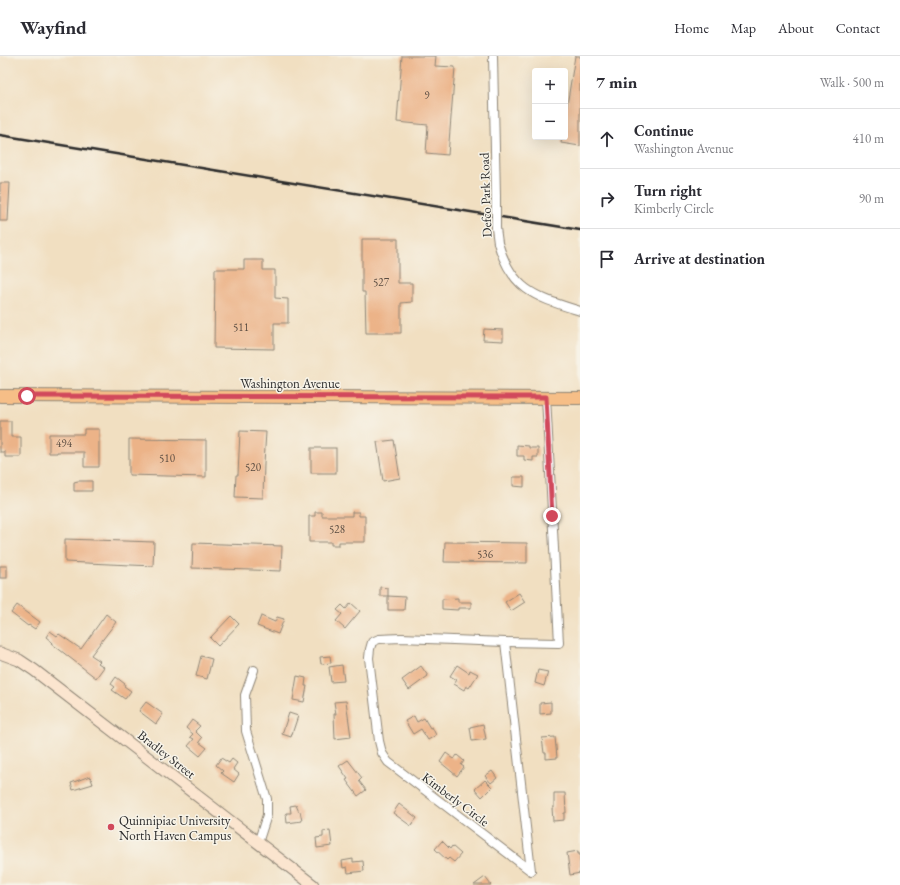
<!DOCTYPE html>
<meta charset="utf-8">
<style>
:root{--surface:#fff;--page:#f2f2f3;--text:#2b2b33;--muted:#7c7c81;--line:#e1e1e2}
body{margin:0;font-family:"EB Garamond",serif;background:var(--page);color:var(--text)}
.controls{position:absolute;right:12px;top:12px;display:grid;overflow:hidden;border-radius:4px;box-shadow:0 4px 16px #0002}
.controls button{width:36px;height:36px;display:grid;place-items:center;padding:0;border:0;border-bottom:1px solid var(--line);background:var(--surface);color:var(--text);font:20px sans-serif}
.stop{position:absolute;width:12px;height:12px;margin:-9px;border:3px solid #d1495b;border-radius:50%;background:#fff}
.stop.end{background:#d1495b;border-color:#fff;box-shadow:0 1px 4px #0008}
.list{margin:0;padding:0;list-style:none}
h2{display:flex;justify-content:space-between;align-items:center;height:52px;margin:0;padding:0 16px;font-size:17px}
h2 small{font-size:13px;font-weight:400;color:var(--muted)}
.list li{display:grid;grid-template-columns:26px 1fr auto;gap:12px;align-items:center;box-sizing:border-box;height:60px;padding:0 16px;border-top:1px solid var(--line)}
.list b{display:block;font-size:15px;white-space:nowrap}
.list p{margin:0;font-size:13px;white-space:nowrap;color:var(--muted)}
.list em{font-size:13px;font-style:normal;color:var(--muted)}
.icon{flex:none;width:22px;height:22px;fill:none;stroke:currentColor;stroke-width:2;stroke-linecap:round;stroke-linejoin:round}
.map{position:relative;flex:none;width:580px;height:829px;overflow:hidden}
header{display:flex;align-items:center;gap:24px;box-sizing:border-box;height:56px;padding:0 20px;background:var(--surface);border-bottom:1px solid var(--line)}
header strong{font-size:19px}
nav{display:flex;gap:22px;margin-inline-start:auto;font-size:14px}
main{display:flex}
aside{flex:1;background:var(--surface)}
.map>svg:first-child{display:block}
</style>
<header>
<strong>Wayfind</strong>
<nav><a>Home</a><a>Map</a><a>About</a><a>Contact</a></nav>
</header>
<main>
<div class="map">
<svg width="580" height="829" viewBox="0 0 580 829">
<rect width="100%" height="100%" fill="#f7f3e8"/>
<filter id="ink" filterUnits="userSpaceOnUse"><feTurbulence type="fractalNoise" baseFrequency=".025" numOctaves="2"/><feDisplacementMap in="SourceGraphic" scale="8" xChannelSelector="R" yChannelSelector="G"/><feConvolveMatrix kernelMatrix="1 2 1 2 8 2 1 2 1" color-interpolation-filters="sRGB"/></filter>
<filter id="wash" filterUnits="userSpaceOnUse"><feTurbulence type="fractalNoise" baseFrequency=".012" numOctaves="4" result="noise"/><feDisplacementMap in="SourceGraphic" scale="16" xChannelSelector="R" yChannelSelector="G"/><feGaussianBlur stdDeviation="0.9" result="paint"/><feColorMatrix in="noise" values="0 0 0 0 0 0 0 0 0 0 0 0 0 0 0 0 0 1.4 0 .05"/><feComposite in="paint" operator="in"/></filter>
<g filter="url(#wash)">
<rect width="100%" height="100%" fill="#f1dfc1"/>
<g id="blocks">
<g fill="#ecb388">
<path d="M 402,0 L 436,0 L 435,10 L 455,11 L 448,99 L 426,97 L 428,69 L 397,66 Z"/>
<path d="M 575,0 L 580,0 L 580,90 L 561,87 L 562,81 L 565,81 L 565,62 Z"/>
<path d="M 0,127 L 10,127 L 8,165 L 0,165 Z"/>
<path d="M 362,183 L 398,183 L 398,227 L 412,227 L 412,246 L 401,247 L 401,277 L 366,277 L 365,236 L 362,236 Z"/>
<path d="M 244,204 L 263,204 L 263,214 L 275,214 L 275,242 L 288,243 L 288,267 L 274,267 L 274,293 L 214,292 L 215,213 L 244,213 Z"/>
<path d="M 484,273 L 503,274 L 503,285 L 483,284 Z"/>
<path d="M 0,365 L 11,365 L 11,381 L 21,381 L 21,401 L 5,401 L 5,396 L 0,396 Z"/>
<path d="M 84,373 L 99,373 L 99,411 L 84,411 L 84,396 L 57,396 L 57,397 L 49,397 L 49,378 L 84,378 Z"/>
<path d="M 240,375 L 266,376 L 264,407 L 263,442 L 235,441 L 236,419 L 238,419 Z"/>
<path d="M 129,383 L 206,384 L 206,421 L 129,419 Z"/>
<path d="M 394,384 L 400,422 L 383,425 L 377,386 Z"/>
<path d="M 517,389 L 529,390 L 529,392 L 538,392 L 538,401 L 533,401 L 533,405 L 524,404 L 524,400 L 517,400 Z"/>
<rect x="311" y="392" width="25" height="25"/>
<path d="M 513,421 L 524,421 L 524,431 L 513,430 Z"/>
<path d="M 78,425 L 92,425 L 92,435 L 74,435 L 74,426 Z"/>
<path d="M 315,456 L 322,456 L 322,460 L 352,460 L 352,456 L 359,456 L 359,460 L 365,460 L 365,486 L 339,486 L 339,489 L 331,489 L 331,486 L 309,486 L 309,460 L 315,460 Z"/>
<path d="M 65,483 L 154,486 L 153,510 L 65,506 Z"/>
<path d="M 445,486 L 527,487 L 527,507 L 444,506 Z"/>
<path d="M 193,487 L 282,490 L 281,515 L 192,512 Z"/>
<rect x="0" y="510" width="7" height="12"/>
<path d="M 380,531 L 388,532 L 388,540 L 380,540 Z"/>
<path d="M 519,537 L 525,546 L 511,555 L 505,546 Z"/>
<path d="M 388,540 L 405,541 L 404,554 L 388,554 Z"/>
<path d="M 458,542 L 458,546 L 471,546 L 471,552 L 458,552 L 458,554 L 442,553 L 442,543 Z"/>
<path d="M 351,547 L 360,555 L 345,573 L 336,565 L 342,558 L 337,554 L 342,549 L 346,553 Z"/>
<path d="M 17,549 L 40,566 L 35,573 L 29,569 L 28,570 L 11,557 Z"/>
<path d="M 106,558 L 116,566 L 91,599 L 100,605 L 98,607 L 104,611 L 96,622 L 51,587 L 52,586 L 46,581 L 50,575 L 57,580 L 59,578 L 81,593 Z"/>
<path d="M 231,560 L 239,568 L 218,590 L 210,582 Z"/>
<path d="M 261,560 L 275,566 L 277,561 L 284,563 L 278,578 L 257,570 Z"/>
<path d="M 201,600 L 212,603 L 207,623 L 196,620 Z"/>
<path d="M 330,600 L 331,607 L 321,608 L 320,601 Z"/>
<path d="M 342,609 L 344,625 L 331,626 L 329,611 Z"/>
<path d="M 457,609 L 469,617 L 470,614 L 478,618 L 469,632 L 466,630 L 464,634 L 454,628 L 457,624 L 450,620 Z"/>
<path d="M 421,610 L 428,620 L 409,634 L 402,624 Z"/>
<path d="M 538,614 L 548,616 L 544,630 L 535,627 Z"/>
<path d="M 297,620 L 306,622 L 305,630 L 307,630 L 304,646 L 293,644 Z"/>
<path d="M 116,621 L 125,628 L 124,630 L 131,635 L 125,643 L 112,634 L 115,631 L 111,628 Z"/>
<path d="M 346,645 L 351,681 L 335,683 L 334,658 L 336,658 L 334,646 Z"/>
<path d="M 146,646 L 163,658 L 156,668 L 139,655 Z"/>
<path d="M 551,646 L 551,657 L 540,658 L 540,647 Z"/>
<path d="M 289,657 L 298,660 L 291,681 L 282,678 Z"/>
<path d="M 414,660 L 417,666 L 424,662 L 430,672 L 432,671 L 436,679 L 428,684 L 421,673 L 413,678 L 405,665 Z"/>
<path d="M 192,664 L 200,670 L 195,675 L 202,682 L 199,686 L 207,692 L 200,700 L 188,690 L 194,683 L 190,681 L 193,678 L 186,672 Z"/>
<path d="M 483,668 L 486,683 L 472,685 L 470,671 Z"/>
<path d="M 555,681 L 557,702 L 546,703 L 546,697 L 544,697 L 542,682 Z"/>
<path d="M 446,697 L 454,703 L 457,699 L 464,705 L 461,709 L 464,711 L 457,720 L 440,706 Z"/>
<path d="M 221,702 L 229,707 L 232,703 L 237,707 L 233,713 L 239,718 L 234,726 L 221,717 L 223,715 L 216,709 Z"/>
<path d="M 348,704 L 362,722 L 359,725 L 366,734 L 358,740 L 346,724 L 348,723 L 339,710 Z"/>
<path d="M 492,715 L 497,722 L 491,727 L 485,720 Z"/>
<path d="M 90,720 L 93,728 L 73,734 L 71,727 Z"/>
<path d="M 485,724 L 492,731 L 482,741 L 475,733 Z"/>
<path d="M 554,737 L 565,737 L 566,757 L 564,757 L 564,764 L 553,765 L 552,752 L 554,752 Z"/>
<path d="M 399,748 L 417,762 L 411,770 L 393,757 Z"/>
<path d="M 296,749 L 299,756 L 300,755 L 302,765 L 287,767 L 286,757 L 291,757 L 290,750 Z"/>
<path d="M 330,774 L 332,790 L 317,792 L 316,782 L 323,781 L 323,775 Z"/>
<path d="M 442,785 L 450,793 L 452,790 L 461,798 L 454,806 L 449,802 L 447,804 L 435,793 Z"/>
<path d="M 578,795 L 578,798 L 580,798 L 580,817 L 570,819 L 567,797 Z"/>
<path d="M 353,803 L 353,806 L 363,805 L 364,815 L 348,817 L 347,811 L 343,812 L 342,805 Z"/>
<path d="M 485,821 L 491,829 L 474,829 Z"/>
</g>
</g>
</g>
<g filter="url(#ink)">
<use href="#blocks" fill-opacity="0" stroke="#8e8576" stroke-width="1"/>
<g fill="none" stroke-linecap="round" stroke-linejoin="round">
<g stroke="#8e8576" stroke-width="10">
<g id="street">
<path d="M 493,0 L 496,141"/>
<path d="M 498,187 C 512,235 536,241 580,255"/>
<path d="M 401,582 L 505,586 L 531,815 L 388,706 L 382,697 L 379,685 L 369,602 L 370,593 L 372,586 L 379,583 Z"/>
<path d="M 505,586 L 559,587 L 546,341"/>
<path d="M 254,614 L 245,639 L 246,675 L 267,743 L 267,759 L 258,787"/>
</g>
</g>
<g stroke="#8e8576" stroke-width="13">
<path id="secondary" d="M 0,597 L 19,604 L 34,614 L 313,829"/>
</g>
<g stroke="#8e8576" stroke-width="14">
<path id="primary" d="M 0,340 L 580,342"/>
</g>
<use href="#street" stroke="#fff" stroke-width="8"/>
<use href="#secondary" stroke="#fbe5cf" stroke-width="11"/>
<use href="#primary" stroke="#f6be87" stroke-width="12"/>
<path stroke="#2b2b2b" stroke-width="2.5" d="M 0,79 L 580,174"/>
<g stroke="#8e8576" stroke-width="10" stroke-linecap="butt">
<path id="street-bridge" d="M 496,141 L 496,172 L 498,187"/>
</g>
<use href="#street-bridge" stroke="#fff" stroke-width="8"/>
</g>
</g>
<g fill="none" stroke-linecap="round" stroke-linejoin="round" filter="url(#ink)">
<path stroke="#d1495b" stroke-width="5" d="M 27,340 L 546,341 L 552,460"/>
</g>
<circle fill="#d1495b" stroke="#f7f3e8" stroke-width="1.5" cx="111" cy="771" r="4"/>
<g text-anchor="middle" stroke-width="3" stroke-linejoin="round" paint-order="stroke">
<g font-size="11" fill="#5b4d42">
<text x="427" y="43">9</text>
<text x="381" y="230">527</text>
<text x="241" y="275">511</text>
<text x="64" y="391">494</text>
<text x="167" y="406">510</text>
<text x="253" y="415">520</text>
<text x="337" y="477">528</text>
<text x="485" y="502">536</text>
</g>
<g font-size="13" fill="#2b2b2b" stroke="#f7f3e8">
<text transform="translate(485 139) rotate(-92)" y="5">Defco Park Road</text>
<text x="290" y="332">Washington Avenue</text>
<text transform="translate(167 698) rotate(38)" y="5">Bradley Street</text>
<text transform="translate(456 743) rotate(37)" y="5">Kimberly Circle</text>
</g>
<g font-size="13" fill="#2b2b2b" stroke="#f7f3e8" text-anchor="start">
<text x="119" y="769">Quinnipiac University<tspan x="119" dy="15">North Haven Campus</tspan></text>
</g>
</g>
</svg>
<div class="controls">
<button>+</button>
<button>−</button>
</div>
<div class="stop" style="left:27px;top:340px"></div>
<div class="stop end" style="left:552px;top:460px"></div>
</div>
<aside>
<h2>7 min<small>Walk · 500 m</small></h2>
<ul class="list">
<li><svg class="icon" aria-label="ahead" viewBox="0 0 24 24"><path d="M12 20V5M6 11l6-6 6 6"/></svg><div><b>Continue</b><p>Washington Avenue</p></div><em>410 m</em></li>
<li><svg class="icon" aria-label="right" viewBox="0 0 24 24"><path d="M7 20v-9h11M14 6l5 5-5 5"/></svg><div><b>Turn right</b><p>Kimberly Circle</p></div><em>90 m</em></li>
<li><svg class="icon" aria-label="arrive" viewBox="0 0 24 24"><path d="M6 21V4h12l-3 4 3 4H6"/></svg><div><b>Arrive at destination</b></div></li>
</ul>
</aside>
</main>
